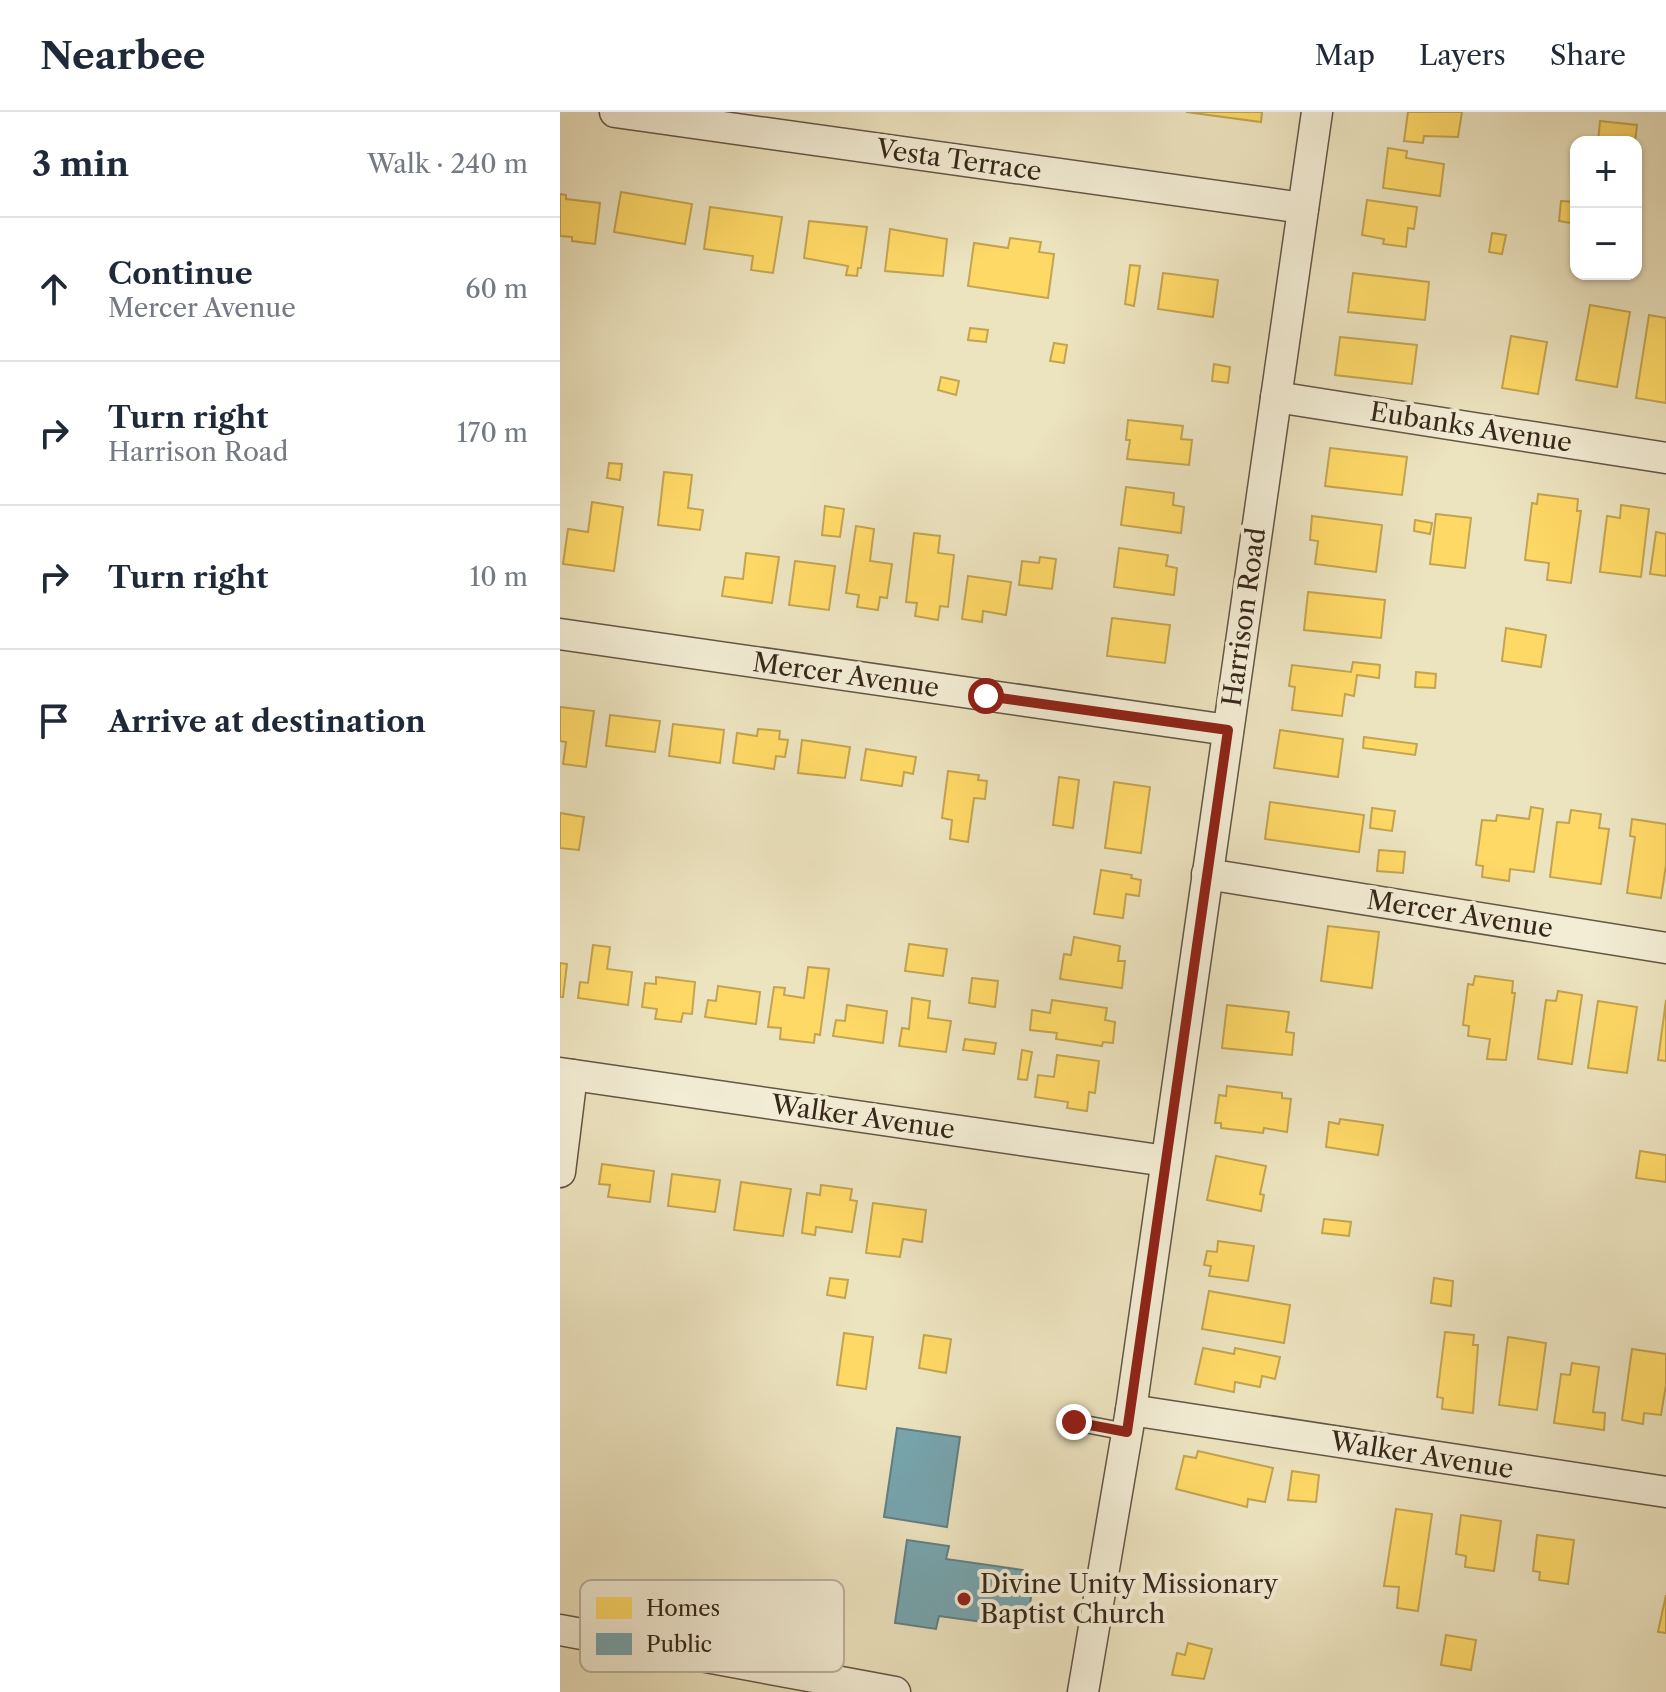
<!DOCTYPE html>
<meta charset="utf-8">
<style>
:root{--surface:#fff;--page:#f6f6f7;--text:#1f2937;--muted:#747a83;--line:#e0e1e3}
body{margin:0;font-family:"Libre Caslon Text",serif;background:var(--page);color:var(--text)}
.controls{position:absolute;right:24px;top:24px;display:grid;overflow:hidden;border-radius:16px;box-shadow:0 2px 6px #0004}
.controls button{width:72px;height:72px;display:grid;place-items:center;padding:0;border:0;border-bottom:2px solid var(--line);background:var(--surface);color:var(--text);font:40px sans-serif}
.stop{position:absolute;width:24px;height:24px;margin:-18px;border:6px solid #8f2418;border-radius:50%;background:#fff}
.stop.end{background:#8f2418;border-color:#fff;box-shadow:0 2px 8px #0008}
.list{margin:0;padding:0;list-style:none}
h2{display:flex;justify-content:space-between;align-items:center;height:104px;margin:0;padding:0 32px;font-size:34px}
h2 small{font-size:26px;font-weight:400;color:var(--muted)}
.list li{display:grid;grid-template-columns:52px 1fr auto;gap:24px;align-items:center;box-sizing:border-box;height:144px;padding:0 32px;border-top:2px solid var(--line)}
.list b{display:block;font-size:30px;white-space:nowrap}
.list p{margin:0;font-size:26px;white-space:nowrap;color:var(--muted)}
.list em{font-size:26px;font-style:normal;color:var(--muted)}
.icon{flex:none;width:44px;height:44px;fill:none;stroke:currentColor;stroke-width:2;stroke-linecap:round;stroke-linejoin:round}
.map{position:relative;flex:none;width:1106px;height:1580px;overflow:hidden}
header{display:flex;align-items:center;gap:48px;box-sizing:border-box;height:112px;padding:0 40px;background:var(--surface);border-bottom:2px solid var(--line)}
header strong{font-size:38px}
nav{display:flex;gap:44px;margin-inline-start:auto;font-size:28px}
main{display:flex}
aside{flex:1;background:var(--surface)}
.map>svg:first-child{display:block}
</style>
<header>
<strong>Nearbee</strong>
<nav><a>Map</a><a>Layers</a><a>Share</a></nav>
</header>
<main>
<aside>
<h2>3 min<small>Walk · 240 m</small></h2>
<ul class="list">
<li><svg class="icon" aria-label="ahead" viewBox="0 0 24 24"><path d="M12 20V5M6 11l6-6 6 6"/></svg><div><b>Continue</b><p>Mercer Avenue</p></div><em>60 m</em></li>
<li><svg class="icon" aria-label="right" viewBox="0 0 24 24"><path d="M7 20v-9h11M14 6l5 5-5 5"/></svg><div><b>Turn right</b><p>Harrison Road</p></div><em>170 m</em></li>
<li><svg class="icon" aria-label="right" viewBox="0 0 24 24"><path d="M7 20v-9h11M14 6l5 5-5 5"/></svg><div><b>Turn right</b></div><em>10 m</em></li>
<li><svg class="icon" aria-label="arrive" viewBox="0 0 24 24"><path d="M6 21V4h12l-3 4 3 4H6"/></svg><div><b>Arrive at destination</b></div></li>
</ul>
</aside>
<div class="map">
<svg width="1106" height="1580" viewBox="0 0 1106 1580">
<rect width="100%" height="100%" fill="#ece3bf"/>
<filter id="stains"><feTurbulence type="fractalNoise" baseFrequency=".0025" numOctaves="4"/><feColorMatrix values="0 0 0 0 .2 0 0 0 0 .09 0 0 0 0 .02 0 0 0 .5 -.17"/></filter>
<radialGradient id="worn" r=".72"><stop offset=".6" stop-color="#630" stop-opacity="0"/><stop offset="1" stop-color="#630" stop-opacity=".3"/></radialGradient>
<g fill="#ffd966" stroke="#c3a450" stroke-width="2">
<path d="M 626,0 L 702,0 L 701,10 Z"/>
<path d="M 848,0 L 902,0 L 898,25 L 864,24 L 863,31 L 844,29 Z"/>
<path d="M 1040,9 L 1077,13 L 1075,30 L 1038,30 Z"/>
<path d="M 828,36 L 847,39 L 846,46 L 884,52 L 880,84 L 823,76 Z"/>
<path d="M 61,80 L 132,92 L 125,132 L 54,120 Z"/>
<path d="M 0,82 L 6,83 L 6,87 L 40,91 L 35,132 L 12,129 L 12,125 L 0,124 Z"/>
<path d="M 807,88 L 857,95 L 854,117 L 848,116 L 846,135 L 823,132 L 824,127 L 802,123 Z"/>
<path d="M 1001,89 L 1016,90 L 1016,112 L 999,109 Z"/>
<path d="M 150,95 L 222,105 L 213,161 L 191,158 L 193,144 L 144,137 Z"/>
<path d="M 249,109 L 307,115 L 301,156 L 298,156 L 297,164 L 286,163 L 288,154 L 244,146 Z"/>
<path d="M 330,117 L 387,127 L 383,164 L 325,159 Z"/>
<path d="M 932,121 L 946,123 L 942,142 L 929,140 Z"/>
<path d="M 450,126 L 481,130 L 479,140 L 494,142 L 488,186 L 408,174 L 414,131 L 448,136 Z"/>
<path d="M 570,153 L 580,154 L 574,194 L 565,192 Z"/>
<path d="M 603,161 L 658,168 L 653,205 L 598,197 Z"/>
<path d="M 793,161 L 869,170 L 865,208 L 788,200 Z"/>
<path d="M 1030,193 L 1070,200 L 1057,275 L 1016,268 Z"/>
<path d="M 1089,203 L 1106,206 L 1106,291 L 1076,286 Z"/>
<path d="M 410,216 L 428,218 L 426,230 L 408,228 Z"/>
<path d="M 951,224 L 987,230 L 978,282 L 942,276 Z"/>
<path d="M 780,225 L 857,233 L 852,272 L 775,263 Z"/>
<path d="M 494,231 L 507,233 L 504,251 L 490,249 Z"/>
<path d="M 654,252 L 670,255 L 668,271 L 652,269 Z"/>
<path d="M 381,265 L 399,269 L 396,283 L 378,278 Z"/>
<path d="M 568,308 L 623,314 L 621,327 L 632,328 L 629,353 L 567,347 L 570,328 L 566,328 Z"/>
<path d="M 770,336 L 847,345 L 842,383 L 765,374 Z"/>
<path d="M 49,351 L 62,352 L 60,368 L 47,366 Z"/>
<path d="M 104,360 L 132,363 L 128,396 L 143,398 L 140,418 L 98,413 Z"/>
<path d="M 566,375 L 614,381 L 613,393 L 624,395 L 621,421 L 561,413 Z"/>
<path d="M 978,382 L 1018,387 L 1017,399 L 1021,399 L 1011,471 L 987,468 L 989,451 L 965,448 L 972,391 L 977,392 Z"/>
<path d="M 32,390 L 63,395 L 54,459 L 3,452 L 8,417 L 28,420 Z"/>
<path d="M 1061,393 L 1089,397 L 1081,465 L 1040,460 L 1047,404 L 1060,406 Z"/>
<path d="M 265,394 L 284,397 L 280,425 L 262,423 Z"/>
<path d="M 876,402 L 911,406 L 905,456 L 870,452 Z"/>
<path d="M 752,404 L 822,413 L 816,460 L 755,452 L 758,429 L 750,428 Z"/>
<path d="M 855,408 L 872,411 L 870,422 L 854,419 Z"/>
<path d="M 296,414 L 314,417 L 310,449 L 332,452 L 327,486 L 320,485 L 318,498 L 297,495 L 299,483 L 286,481 Z"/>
<path d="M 1096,420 L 1106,422 L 1106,464 L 1090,462 Z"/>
<path d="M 354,421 L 380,424 L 378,441 L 394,443 L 388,495 L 380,494 L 378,508 L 355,504 L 357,491 L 346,490 Z"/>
<path d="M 559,436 L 608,443 L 606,454 L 617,456 L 614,483 L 554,475 Z"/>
<path d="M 186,441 L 219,445 L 212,491 L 162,484 L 165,465 L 183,467 Z"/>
<path d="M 480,445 L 496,447 L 492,477 L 459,473 L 462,449 L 479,451 Z"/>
<path d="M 235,449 L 275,454 L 269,498 L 229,493 Z"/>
<path d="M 408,464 L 451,470 L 446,503 L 423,499 L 422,510 L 402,507 Z"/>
<path d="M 748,480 L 825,488 L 821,526 L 744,518 Z"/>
<path d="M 552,506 L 610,513 L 605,551 L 547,544 Z"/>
<path d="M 946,516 L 986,523 L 981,555 L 942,549 Z"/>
<path d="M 793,550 L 820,553 L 819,566 L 797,563 L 794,584 L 785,582 L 782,604 L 732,598 L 735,575 L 729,574 L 732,553 L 791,560 Z"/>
<path d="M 856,560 L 876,562 L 875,576 L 855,575 Z"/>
<path d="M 0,595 L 34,599 L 26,655 L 3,652 L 6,630 L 0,629 Z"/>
<path d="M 50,603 L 100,609 L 95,640 L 46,634 Z"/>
<path d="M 113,612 L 164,618 L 160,651 L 109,644 Z"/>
<path d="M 198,617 L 220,619 L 219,627 L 228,628 L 225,645 L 216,644 L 214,657 L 173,651 L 177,621 L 197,624 Z"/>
<path d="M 720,618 L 783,627 L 778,665 L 714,656 Z"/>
<path d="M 804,625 L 857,632 L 855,643 L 803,636 Z"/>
<path d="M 242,628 L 290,635 L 285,666 L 238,661 Z"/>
<path d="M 306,637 L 356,645 L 353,662 L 344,660 L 342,674 L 301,668 Z"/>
<path d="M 388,659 L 419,663 L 418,668 L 427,669 L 425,687 L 414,686 L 408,730 L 390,727 L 392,708 L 382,706 Z"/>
<path d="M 499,665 L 519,668 L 513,716 L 493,713 Z"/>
<path d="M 554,670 L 590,675 L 581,741 L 545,736 Z"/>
<path d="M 710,690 L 804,703 L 799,740 L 705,727 Z"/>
<path d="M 971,695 L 983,697 L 974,760 L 950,757 L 949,769 L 922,765 L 923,754 L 916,753 L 922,708 L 936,709 L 937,703 L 969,707 Z"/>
<path d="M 812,696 L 835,699 L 832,719 L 810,716 Z"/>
<path d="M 1011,698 L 1041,702 L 1039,716 L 1049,717 L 1041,772 L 990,765 L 997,710 L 1009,711 Z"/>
<path d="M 0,701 L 24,705 L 19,738 L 0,736 Z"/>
<path d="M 1072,707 L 1106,712 L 1106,753 L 1101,786 L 1067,781 L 1075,725 L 1070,724 Z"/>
<path d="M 819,738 L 845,740 L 843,761 L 817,759 Z"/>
<path d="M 541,758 L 572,763 L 571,766 L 581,768 L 579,784 L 566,782 L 563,806 L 534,802 Z"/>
<path d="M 768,814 L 819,820 L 812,876 L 761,869 Z"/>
<path d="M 514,825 L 560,834 L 558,849 L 565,849 L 562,876 L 500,867 L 504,842 L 511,843 Z"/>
<path d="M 349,832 L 387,837 L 383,864 L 345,859 Z"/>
<path d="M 33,833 L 50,835 L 47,857 L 72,860 L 68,893 L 18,886 L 20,870 L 28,871 Z"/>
<path d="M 0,851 L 7,852 L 3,885 L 0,885 Z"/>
<path d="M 248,855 L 269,857 L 260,923 L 255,922 L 254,931 L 220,927 L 221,916 L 208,915 L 214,875 L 225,876 L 224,883 L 244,886 Z"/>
<path d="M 915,864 L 953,869 L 952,881 L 955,881 L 946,948 L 927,947 L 930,927 L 908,924 L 909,914 L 903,913 L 908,872 L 913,873 Z"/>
<path d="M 96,865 L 135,870 L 132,902 L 123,901 L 121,910 L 95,907 L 97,897 L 82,895 L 85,871 L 96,872 Z"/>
<path d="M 412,866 L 438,869 L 435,895 L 409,891 Z"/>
<path d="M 158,874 L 200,880 L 196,912 L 145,905 L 148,888 L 156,889 Z"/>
<path d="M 998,879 L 1022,883 L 1012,952 L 978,947 L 986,888 L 996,889 Z"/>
<path d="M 352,886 L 370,889 L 368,906 L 391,909 L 386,940 L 339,934 L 342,916 L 349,917 Z"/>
<path d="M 492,888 L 547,896 L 545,908 L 555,910 L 553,931 L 543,930 L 542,934 L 496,927 L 497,921 L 470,918 L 472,898 L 490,901 Z"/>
<path d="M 1106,888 L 1106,949 L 1098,948 Z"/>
<path d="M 1038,889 L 1077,895 L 1067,961 L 1028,956 Z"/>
<path d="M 287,893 L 327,899 L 323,931 L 273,924 L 276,908 L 285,909 Z"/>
<path d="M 667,893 L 729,900 L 726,920 L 734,921 L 732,943 L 662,936 Z"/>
<path d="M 405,927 L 436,931 L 434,942 L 403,938 Z"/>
<path d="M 462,938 L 472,940 L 467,968 L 458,967 Z"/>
<path d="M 497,943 L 539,949 L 535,981 L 529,980 L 527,999 L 507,996 L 508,990 L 475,985 L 478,963 L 494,965 Z"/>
<path d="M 667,974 L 722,981 L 722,986 L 731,987 L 727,1020 L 704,1016 L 703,1021 L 661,1016 L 661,1011 L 655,1011 L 659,983 L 666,984 Z"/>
<path d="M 780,1007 L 823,1013 L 818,1043 L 766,1035 L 769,1010 L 779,1012 Z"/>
<path d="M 1080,1039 L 1106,1043 L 1106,1070 L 1076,1066 Z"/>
<path d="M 656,1044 L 706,1054 L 700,1082 L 704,1083 L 701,1099 L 647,1088 Z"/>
<path d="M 42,1052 L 94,1059 L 90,1090 L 48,1085 L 50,1073 L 39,1072 Z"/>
<path d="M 112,1062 L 160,1068 L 155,1100 L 108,1094 Z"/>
<path d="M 181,1070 L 231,1077 L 223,1124 L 174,1118 Z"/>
<path d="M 261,1073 L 292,1077 L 290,1088 L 297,1089 L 292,1120 L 256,1115 L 255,1123 L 242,1121 L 247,1081 L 260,1083 Z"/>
<path d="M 313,1091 L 366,1098 L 362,1130 L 343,1127 L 340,1145 L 306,1141 Z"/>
<path d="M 764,1107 L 791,1110 L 789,1124 L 762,1121 Z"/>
<path d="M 658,1129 L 694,1134 L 688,1169 L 649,1164 L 651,1154 L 644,1153 L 647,1139 L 657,1140 Z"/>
<path d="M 270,1166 L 288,1168 L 285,1186 L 267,1183 Z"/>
<path d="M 874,1166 L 893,1169 L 891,1194 L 871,1191 Z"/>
<path d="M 649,1179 L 730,1193 L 724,1231 L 642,1217 Z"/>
<path d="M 885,1220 L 914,1223 L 913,1233 L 918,1233 L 913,1301 L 882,1297 L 883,1286 L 877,1285 Z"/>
<path d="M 284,1221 L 313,1225 L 306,1277 L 277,1273 Z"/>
<path d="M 364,1223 L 391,1227 L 386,1261 L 359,1256 Z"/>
<path d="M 948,1225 L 986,1231 L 977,1298 L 939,1293 Z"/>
<path d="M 643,1236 L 674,1242 L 675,1236 L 720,1245 L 715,1267 L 702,1264 L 700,1275 L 675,1270 L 674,1280 L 635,1272 Z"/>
<path d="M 1072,1237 L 1106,1242 L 1106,1273 L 1101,1303 L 1084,1301 L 1083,1312 L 1062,1308 Z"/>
<path d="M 1012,1251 L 1039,1255 L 1033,1300 L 1045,1301 L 1044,1318 L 994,1311 L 1001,1262 L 1010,1263 Z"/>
<path d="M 638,1339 L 713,1356 L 705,1390 L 688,1387 L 687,1395 L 616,1377 L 624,1344 L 636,1346 Z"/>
<path d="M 732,1359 L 759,1363 L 756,1390 L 728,1388 Z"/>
<path d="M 836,1397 L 872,1402 L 858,1499 L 837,1496 L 839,1475 L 824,1474 Z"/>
<path d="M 901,1403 L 941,1409 L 934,1459 L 905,1455 L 906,1444 L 896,1442 Z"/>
<path d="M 977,1423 L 1014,1428 L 1008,1472 L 979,1468 L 980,1460 L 973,1459 Z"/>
<path d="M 1106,1483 L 1106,1521 L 1098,1520 Z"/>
<path d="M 886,1523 L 916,1528 L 911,1558 L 881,1553 Z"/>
<path d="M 628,1531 L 652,1537 L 644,1567 L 612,1563 L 617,1541 L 625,1543 Z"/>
</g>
<g fill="#76a5af" stroke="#637f83" stroke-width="2">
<path d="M 337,1316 L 400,1325 L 387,1415 L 324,1405 Z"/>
<path d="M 347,1428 L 389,1434 L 386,1447 L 463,1458 L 461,1469 L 473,1471 L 468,1506 L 454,1505 L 453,1514 L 379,1504 L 376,1517 L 335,1511 Z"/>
</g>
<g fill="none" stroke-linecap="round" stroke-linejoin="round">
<g stroke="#645644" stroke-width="19">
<g id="service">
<path d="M 514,1310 L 567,1320"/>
<path d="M 260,1568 L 264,1533"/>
</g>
</g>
<g stroke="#645644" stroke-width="33">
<g id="minor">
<path d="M 55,0 L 743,96"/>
<path d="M 716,285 L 1106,346"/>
<path d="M 0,522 L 668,618"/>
<path d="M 647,762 L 1106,836"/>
<path d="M 0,961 L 606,1049"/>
<path d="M 0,1060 L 12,963"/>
<path d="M 571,1298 L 1106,1380"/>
<path d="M 0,1518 L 335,1580"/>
<path d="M 523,1580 L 571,1298 L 757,0"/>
</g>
</g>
<use href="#service" stroke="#f3edd5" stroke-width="16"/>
<use href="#minor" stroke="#f3edd5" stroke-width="30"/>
</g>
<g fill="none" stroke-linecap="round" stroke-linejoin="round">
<path stroke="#8f2418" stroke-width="10" d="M 426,584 L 668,618 L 567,1320 L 514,1310"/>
</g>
<circle fill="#8f2418" stroke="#f3edd5" stroke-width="3" cx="404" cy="1487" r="8"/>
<g text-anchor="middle" stroke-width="8" stroke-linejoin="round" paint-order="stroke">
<g font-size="26" fill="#37271b" stroke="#f3edd5">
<text transform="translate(399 48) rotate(8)" y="9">Vesta Terrace</text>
<text transform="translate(911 315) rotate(9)" y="9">Eubanks Avenue</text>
<text transform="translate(684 505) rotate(-82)" y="9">Harrison Road</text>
<text transform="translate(286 563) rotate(8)" y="9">Mercer Avenue</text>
<text transform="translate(900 802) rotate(9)" y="9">Mercer Avenue</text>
<text transform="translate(303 1005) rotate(8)" y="9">Walker Avenue</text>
<text transform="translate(862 1343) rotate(9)" y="9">Walker Avenue</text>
</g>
<g font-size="26" fill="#37271b" stroke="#f3edd5" text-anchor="start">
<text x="420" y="1481">Divine Unity Missionary<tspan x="420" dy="30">Baptist Church</tspan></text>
</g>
</g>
<rect x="20" y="1468" width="264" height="92" rx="12" fill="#f3edd5" stroke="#bbb29d" stroke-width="2"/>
<rect x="36" y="1485" width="36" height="22" fill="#ffd966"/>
<rect x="36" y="1521" width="36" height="22" fill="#76a5af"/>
<g font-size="22" fill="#37271b">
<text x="86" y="1504">Homes</text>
<text x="86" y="1540">Public</text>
</g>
<rect width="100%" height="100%" filter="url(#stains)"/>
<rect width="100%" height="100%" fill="url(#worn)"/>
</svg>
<div class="controls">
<button>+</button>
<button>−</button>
</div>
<div class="stop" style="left:426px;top:584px"></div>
<div class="stop end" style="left:514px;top:1310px"></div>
</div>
</main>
